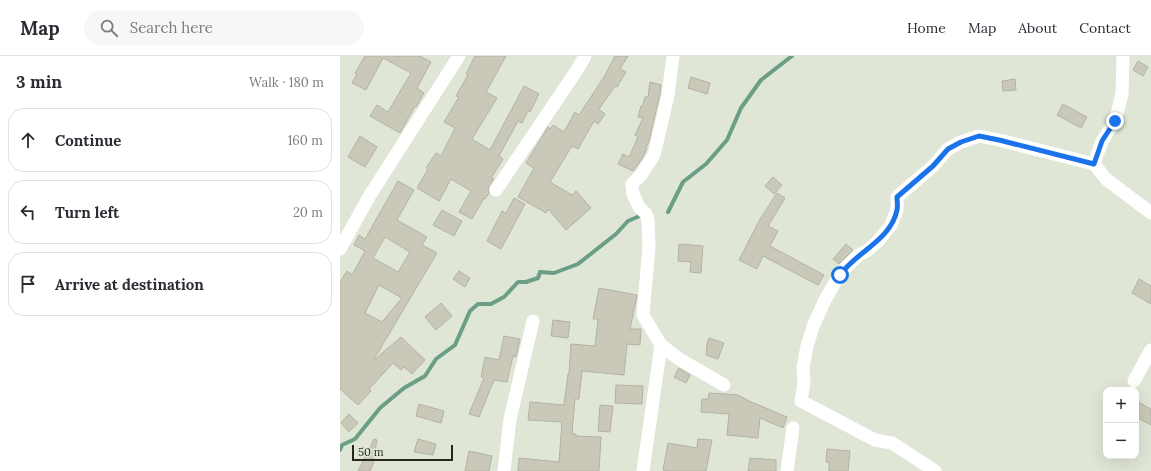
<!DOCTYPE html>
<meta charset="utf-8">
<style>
:root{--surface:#fff;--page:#f7f7f7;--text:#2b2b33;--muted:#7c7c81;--line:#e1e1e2}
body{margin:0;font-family:Lora,serif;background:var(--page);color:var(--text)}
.controls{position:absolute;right:12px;bottom:12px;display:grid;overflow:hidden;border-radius:8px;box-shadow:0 4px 16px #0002}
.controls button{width:36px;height:36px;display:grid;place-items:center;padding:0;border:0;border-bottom:1px solid var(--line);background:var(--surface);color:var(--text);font:20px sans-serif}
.scale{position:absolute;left:12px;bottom:10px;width:101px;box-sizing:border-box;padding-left:4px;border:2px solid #252721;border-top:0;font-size:11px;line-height:14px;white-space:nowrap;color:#252721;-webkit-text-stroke:3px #e0e6d6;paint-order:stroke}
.stop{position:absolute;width:12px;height:12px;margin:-9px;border:3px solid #1a73e8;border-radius:50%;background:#fff}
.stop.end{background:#1a73e8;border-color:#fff;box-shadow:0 1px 4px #0008}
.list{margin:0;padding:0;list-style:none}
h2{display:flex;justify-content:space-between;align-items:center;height:52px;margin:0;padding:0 16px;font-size:17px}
h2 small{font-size:13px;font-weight:400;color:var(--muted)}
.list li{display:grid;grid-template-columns:26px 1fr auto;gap:12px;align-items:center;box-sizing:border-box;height:64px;margin:0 8px 8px;padding:0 8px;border:1px solid var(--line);border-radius:16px}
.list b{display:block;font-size:15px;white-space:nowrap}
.list em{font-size:13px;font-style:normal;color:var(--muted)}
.icon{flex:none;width:22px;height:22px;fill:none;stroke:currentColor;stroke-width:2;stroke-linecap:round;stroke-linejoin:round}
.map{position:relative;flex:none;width:811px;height:415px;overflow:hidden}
header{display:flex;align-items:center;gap:24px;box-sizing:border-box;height:56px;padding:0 20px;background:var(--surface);border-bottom:1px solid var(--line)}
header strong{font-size:19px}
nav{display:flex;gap:22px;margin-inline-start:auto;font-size:14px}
.search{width:280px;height:36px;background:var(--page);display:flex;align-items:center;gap:10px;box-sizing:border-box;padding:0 14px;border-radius:22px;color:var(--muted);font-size:15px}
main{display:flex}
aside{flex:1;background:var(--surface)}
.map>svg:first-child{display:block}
</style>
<header>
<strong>Map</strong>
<div class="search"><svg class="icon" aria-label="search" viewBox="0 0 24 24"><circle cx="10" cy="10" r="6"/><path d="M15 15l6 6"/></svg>Search here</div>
<nav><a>Home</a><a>Map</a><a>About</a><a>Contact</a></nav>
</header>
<main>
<aside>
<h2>3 min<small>Walk · 180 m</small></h2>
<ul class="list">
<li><svg class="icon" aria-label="ahead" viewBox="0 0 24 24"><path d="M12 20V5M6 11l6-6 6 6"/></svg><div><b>Continue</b></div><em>160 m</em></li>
<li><svg class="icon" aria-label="left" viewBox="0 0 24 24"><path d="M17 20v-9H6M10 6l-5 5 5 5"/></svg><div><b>Turn left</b></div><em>20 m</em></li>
<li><svg class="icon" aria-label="arrive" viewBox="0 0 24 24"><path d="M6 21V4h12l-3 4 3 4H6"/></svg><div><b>Arrive at destination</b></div></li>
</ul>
</aside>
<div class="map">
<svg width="811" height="415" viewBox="0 0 811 415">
<rect width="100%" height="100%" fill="#e0e6d6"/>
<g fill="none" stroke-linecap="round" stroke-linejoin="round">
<g stroke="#6a9e86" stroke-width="4">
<path d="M 328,156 L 343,126 L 366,108 L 387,84 L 401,52 L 421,24 L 452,0"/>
<path d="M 0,394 L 2,389 L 15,383 L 40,352 L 64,332 L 85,320 L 96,303 L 115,289 L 130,255 L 138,248 L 151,248 L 164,241 L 178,226 L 186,226 L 198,222 L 200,216 L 214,217 L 238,208 L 276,178 L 288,165 L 302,159"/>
</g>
</g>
<g fill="#cac9b9" stroke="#b3b2a2" fill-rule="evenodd">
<path d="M 25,0 L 80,0 L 91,6 L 77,32 L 84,37 L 76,51 L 75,50 L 60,77 L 30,60 L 37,49 L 48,56 L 71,17 L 43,2 L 26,34 L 12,27 L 17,18 L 15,17 Z"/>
<path d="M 135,0 L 166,0 L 146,36 L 157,42 L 132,83 L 150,94 L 184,30 L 199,38 L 190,56 L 188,55 L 182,67 L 178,65 L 159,100 L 163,103 L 151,122 L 154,123 L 149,130 L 148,134 L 149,137 L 145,143 L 144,142 L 132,163 L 119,156 L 131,135 L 111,123 L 99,145 L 77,132 L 88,113 L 86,112 L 96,97 L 101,100 L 115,72 L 104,66 L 119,41 L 116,40 L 128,19 L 126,18 Z"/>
<path d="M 275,0 L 288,0 L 280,13 L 286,16 L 277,31 L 275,30 L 259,53 L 265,58 L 258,68 L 254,65 L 238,93 L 232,90 L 210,126 L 232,139 L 236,135 L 251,152 L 226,174 L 208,153 L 206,157 L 178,141 L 194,112 L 186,107 L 208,71 L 210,73 L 213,69 L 224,76 L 235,56 L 239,59 L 264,21 Z"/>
<path d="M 798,5 L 808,11 L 803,20 L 793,14 Z"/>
<path d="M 351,21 L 370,27 L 367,38 L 348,32 Z"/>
<path d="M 675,23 L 676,34 L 663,35 L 662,25 Z"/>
<path d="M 310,26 L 321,29 L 320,38 L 309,85 L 306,92 L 307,92 L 302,103 L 293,115 L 278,108 L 283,98 L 289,101 L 298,81 L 295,79 L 303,62 L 298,61 L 301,50 L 302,51 L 305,41 L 308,41 Z"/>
<path d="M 723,48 L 747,61 L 741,72 L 717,59 Z"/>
<path d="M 20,80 L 37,91 L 25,111 L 8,101 Z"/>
<path d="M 433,121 L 442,129 L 434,138 L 425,130 Z"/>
<path d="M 58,125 L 74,134 L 57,164 L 87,181 L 82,189 L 97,197 L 33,305 L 61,281 L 85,304 L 72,318 L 64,311 L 61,314 L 53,307 L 29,333 L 31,335 L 18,349 L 0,333 L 0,226 L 7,215 L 12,219 L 25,195 L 14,189 L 19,179 L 25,183 ZM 45,181 L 70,196 L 58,216 L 33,202 ZM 39,229 L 62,242 L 42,266 L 25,257 Z"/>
<path d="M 437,137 L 445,142 L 428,170 L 438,175 L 430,190 L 484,219 L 478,229 L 423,200 L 417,213 L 399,204 L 419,165 Z"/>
<path d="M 174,142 L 185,148 L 161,193 L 147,185 L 162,155 L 166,157 Z"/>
<path d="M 102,154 L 122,165 L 114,180 L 93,169 Z"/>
<path d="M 339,188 L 363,190 L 361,217 L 350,216 L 351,206 L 338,205 Z"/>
<path d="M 506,188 L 513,194 L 499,208 L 493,203 Z"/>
<path d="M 119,215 L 130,222 L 125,231 L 113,223 Z"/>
<path d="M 799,223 L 811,230 L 811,248 L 792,237 Z"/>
<path d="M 259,232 L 297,239 L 290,273 L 301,273 L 300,289 L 287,288 L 284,319 L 242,315 L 239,343 L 235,343 L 232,378 L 236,378 L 236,380 L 261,381 L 259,415 L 178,415 L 179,402 L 219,406 L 222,366 L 188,364 L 190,346 L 224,349 L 228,318 L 229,318 L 231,288 L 255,290 L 258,263 L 253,263 Z"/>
<path d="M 101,247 L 112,260 L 96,274 L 85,261 Z"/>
<path d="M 213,264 L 230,266 L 228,282 L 211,280 Z"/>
<path d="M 164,280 L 180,283 L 176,301 L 173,300 L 167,326 L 154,324 L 139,361 L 129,358 L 144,322 L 141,321 L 145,301 L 159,304 Z"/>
<path d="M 369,282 L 384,287 L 378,303 L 366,299 L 367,288 Z"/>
<path d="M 339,312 L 350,319 L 346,327 L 334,321 Z"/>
<path d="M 276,329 L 303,330 L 302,348 L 275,347 Z"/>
<path d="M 369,337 L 398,339 L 409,345 L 447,361 L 443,372 L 420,362 L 418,382 L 387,379 L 389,358 L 361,356 L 362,343 L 368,343 Z"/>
<path d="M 796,345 L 811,353 L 811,369 L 796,361 Z"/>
<path d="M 79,348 L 104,355 L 101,367 L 76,360 Z"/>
<path d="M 260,349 L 273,350 L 270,376 L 258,375 Z"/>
<path d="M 9,358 L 18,367 L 9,376 L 1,367 Z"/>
<path d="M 34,383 L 37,384 L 33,406 L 34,406 L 30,415 L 18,415 Z"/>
<path d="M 78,383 L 96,388 L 93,399 L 74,396 Z"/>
<path d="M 358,383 L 372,384 L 366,415 L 329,415 L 323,414 L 328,387 L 357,392 Z"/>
<path d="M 487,393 L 510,395 L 508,415 L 489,415 L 489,406 L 486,406 Z"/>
<path d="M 129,395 L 152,400 L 149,415 L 125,415 Z"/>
<path d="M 410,402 L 436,404 L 436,415 L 408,415 Z"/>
</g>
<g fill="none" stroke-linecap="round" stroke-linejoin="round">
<g stroke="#fff" stroke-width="13">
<path d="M 754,108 L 762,85 L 775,65 L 782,38 L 783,0"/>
<path d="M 156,134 L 237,14 L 245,0"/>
<path d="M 0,193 L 30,139 L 119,0"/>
<path d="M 321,289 L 339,303 L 384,329"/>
<path d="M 794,325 L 811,294"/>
<path d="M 164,415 L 170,363 L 193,265"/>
<path d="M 303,415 L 321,289 L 303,259 L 309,191 L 308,164 L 306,158 L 299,151 L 293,138 L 292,128 L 301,119 L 314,99 L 328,39 L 333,0"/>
<path d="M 447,415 L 453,372"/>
<path d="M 595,415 L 552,387 L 535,384 L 461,345 L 464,327 L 463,312 L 467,290 L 474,268 L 485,244 L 494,228 L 506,211 L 519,199 L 527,195 L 540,183 L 551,169 L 557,154 L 557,141 L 593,110 L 608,93 L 621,86 L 639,80 L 659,84 L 754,108 L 766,123 L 811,157"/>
</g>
</g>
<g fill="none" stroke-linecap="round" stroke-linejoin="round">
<path stroke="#1a73e8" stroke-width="5" d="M 500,219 C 516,196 551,184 557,154 C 558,150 557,145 557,141 L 593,110 L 608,93 L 621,86 L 639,80 L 659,84 L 754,108 L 762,85 L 775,65"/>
</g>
</svg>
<div class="controls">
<button>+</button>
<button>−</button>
</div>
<div class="scale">50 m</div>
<div class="stop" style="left:500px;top:219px"></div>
<div class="stop end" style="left:775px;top:65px"></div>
</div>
</main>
